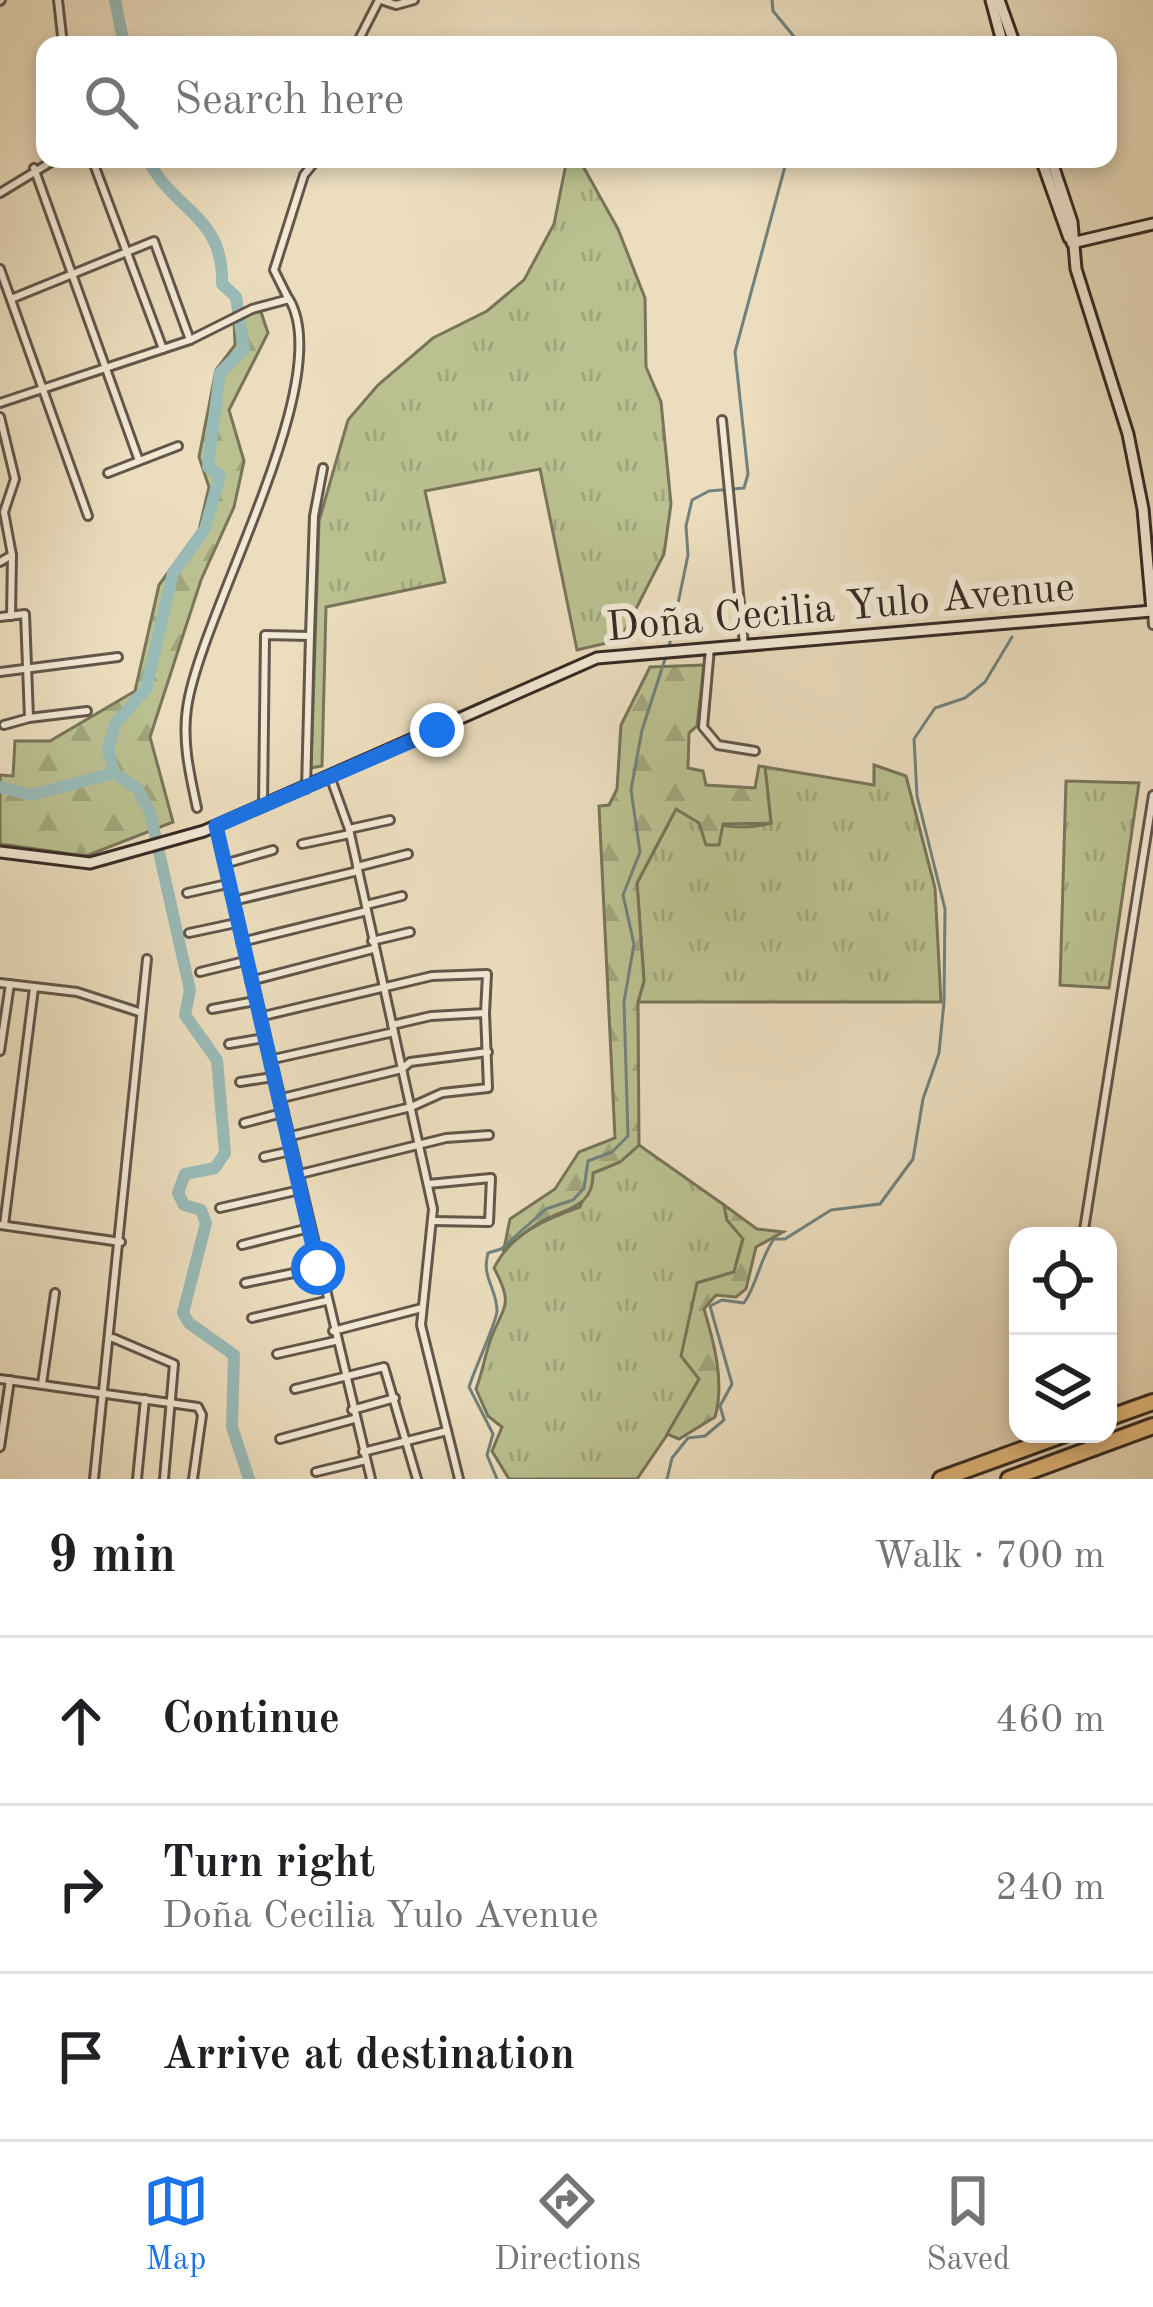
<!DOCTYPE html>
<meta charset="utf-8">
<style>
:root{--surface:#fff;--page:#f6f6f6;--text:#202124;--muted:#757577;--line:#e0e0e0;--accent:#1a73e8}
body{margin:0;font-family:"Old Standard TT",serif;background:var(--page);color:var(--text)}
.controls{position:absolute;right:36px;bottom:36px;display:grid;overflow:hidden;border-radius:24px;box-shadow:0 6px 18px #0003}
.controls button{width:108px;height:108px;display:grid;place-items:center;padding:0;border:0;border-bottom:3px solid var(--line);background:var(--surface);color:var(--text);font:60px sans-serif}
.stop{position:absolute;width:36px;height:36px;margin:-27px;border:9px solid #1a73e8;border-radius:50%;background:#fff}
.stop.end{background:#1a73e8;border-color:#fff;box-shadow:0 3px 12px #0008}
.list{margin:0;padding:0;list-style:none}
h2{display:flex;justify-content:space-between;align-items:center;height:156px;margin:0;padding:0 48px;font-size:51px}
h2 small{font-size:39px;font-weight:400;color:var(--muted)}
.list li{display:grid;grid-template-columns:78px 1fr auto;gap:36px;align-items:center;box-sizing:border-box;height:168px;padding:0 48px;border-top:3px solid var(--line)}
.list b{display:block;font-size:45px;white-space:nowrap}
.list p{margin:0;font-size:39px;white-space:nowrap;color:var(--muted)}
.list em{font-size:39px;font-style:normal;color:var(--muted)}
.icon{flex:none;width:66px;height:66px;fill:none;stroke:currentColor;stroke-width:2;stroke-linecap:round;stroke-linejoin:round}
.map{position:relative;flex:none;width:1153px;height:1479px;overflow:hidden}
.search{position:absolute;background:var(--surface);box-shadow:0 6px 18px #0003;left:36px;right:36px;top:36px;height:132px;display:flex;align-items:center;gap:30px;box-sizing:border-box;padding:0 42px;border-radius:24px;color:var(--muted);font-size:45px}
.sheet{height:660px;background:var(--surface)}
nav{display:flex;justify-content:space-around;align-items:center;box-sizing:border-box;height:168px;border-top:3px solid var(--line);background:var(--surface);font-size:33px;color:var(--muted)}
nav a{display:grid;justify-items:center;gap:6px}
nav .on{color:var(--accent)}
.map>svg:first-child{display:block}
</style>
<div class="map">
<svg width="1153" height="1479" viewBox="0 0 1153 1479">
<defs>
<pattern id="grass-tufts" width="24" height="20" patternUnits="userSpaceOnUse" patternTransform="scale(3)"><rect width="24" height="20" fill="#bac090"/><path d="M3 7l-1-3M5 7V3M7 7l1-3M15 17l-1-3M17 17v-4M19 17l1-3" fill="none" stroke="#a0a57c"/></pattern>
<pattern id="forest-firs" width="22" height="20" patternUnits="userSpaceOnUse" patternTransform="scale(3)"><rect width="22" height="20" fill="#bac090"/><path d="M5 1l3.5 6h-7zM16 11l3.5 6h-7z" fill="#a0a57c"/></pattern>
</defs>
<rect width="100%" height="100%" fill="#ebddbe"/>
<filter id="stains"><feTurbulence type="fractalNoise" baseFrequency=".00167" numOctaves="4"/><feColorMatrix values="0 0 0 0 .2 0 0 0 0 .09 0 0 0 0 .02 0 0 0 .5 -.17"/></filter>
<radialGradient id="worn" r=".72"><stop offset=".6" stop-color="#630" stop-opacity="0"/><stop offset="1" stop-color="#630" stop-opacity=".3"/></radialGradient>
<g fill="url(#grass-tufts)" stroke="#78755a" stroke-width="3">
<path d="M 567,159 L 579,159 L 618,229 L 645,298 L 646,367 L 661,402 L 671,504 L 664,554 L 620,640 L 577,650 L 540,469 L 425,491 L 445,582 L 326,607 L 322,766 L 311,768 L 319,521 L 348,420 L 378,385 L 433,338 L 487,311 L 524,280 L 554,224 Z"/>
<path d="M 874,765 L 906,776 L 935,888 L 941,1002 L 638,1002 L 644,981 L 637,883 L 676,809 C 702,825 740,832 771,823 L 765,767 L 874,785 Z"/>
<path d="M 1066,781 L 1139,783 L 1109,988 L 1060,985 Z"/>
<path d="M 639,1145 L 724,1205 L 727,1220 L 743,1238 L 734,1272 L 697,1283 L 689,1364 L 699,1379 L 697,1391 L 637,1479 L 509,1479 L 492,1451 L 502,1427 L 488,1416 L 476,1389 C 482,1373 485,1356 490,1341 C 503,1305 515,1307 494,1268 C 511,1234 545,1219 580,1207 L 593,1173 L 620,1162 Z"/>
</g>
<g fill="url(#forest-firs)" stroke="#78755a" stroke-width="3">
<path d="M 260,309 L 268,333 L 229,410 L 244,461 L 234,507 L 201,580 L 150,737 L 173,822 L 86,856 L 0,844 L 0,775 L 13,776 L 15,741 L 50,741 L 135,691 L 159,585 L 199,530 L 209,487 L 199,457 L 216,370 L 235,345 L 234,320 Z"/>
<path d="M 704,665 L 697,726 L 689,733 L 688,768 L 703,771 L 706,785 L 755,788 L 759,766 L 765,767 L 771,823 L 723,824 L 719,845 L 706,845 L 699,823 L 676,809 L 637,883 L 644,981 L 638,1002 L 639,1145 L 620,1162 L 593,1173 C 594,1205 570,1208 546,1219 C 531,1226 517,1239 504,1249 L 510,1219 L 555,1189 L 579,1152 L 615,1138 L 599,806 L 609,805 L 617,789 L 621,725 L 650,667 Z"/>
<path d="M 724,1205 L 757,1229 L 783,1232 L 756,1247 L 746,1289 L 736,1297 L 716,1295 L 704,1309 C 714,1342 725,1383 715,1417 L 679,1439 L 667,1434 L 699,1379 L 681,1356 L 697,1283 L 734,1272 L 743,1239 L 727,1220 Z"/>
</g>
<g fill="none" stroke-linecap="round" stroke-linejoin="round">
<g stroke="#71817d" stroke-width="3">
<path d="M 772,0 L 773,11 L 801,45"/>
<path d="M 669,647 L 688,555 L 686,526 L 692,500 L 709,491 L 744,488 L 748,474 L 735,352 L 787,159"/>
<path d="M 497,1479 L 487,1455 L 493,1434 L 469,1387 C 474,1370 497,1321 497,1311 C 497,1288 481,1278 488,1253 L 501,1249 L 546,1209 L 573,1200 L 584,1188 L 588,1161 L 612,1152 L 628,1136 L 624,1002 L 634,944 L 623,895 L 640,852 L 631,790 L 642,730 L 666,656"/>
<path d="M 667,1479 L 672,1458 L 688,1438 L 705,1436 L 724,1420 L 720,1406 L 732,1384 L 710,1306 L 722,1300 L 744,1303 C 758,1283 759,1260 774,1239 L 785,1239 L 831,1210 L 880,1204 L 913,1159 L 923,1099 L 939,1053 L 944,1002 L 945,909 L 917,796 L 914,739 L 935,708 L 965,698 L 985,682 L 1012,637"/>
</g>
<g stroke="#99bbb8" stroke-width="12">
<path d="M 115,0 L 124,45"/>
<path d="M 114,773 L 108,750 L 115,724 L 146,689 L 173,573 L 205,529 L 220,475 L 208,467 L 220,373 L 244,349 L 236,297 L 222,284 C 224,214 172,211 148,159"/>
<path d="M 0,787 L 32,795 L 114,773 L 137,788 L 150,812 L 190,990 L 185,1015 L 217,1060 L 225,1153 L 215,1168 L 185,1174 L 178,1193 L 184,1205 L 201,1210 L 206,1223 L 183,1313 L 189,1323 L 234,1355 L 232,1427 L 249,1479"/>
</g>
<g stroke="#63574b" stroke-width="12">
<g id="street">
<path d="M 58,0 L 63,45"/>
<path d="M 381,0 L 396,5 L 414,0"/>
<path d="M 0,1 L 1,0"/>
<path d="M 356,45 L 379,0"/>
<path d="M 92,159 L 163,349"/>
<path d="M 34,168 L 138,458"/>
<path d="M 0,193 L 56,159"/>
<path d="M 0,269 L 88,516"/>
<path d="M 288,298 L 274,270 L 304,175 L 317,159"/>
<path d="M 11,299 L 154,241 L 190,340"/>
<path d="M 0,403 L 190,340 L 252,309 L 289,299 C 338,380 200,614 187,708 C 182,742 190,775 197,808"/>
<path d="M 0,417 L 15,479 L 4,512 L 12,555 L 0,562"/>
<path d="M 722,420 L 744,645"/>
<path d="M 108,473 L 178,446"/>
<path d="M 1152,611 L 1153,625"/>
<path d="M 11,616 L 12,555"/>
<path d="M 0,617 L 25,614 L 29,718 L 4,725"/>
<path d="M 310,636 L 314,516 L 323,468"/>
<path d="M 710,648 L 703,727 L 718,745 L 755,751"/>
<path d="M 0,672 L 118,657"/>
<path d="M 29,718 L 87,711"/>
<path d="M 331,779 L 349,829 L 433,1209 L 421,1325 L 459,1479"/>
<path d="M 263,805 L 265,635 L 310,636 L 306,789"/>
<path d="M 216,826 L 371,1479"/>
<path d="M 349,829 L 390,820"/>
<path d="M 302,844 L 350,834"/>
<path d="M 224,864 L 273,850"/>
<path d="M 357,867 L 408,854"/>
<path d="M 187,893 L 227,884"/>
<path d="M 233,901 L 358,871"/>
<path d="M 366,905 L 402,896"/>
<path d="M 189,933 L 236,923"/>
<path d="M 372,941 L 410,932"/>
<path d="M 241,942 L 367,911"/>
<path d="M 200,972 L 245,961"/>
<path d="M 250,981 L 373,949"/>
<path d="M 0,983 L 77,992 L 139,1012"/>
<path d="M 212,1009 L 255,1001"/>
<path d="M 259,1017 L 432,976 L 487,974 L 485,1013 L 431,1016 L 392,1025"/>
<path d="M 229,1044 L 264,1038"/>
<path d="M 0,1051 L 10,984"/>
<path d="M 269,1060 L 394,1032"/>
<path d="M 240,1082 L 273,1077"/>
<path d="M 278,1099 L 402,1069 L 410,1062 L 488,1052"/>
<path d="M 244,1123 L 282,1113"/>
<path d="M 287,1137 L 411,1107 L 442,1093 L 488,1088 L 485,1013"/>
<path d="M 264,1157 L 291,1151"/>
<path d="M 296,1175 L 446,1138 L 489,1135"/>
<path d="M 428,1184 L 491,1178 L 489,1222 L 433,1221"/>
<path d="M 220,1208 L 300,1190"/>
<path d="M 0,1225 L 121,1242"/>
<path d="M 4,1225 L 34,988"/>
<path d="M 1083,1236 L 1153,795"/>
<path d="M 242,1245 L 309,1228"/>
<path d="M 245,1283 L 318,1268"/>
<path d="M 252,1318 L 326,1301"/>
<path d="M 333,1331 L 422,1308"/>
<path d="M 113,1338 L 174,1364 L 164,1479"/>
<path d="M 277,1354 L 335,1341"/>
<path d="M 0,1379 L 198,1407 L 202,1415 L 193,1479"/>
<path d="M 42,1384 L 55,1293"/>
<path d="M 295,1389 L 384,1367 L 417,1479"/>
<path d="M 352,1410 L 395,1398"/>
<path d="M 280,1439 L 354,1419"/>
<path d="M 0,1447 L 10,1380"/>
<path d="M 363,1452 L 447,1431"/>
<path d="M 316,1472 L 366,1460"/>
<path d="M 94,1479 L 147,959"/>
<path d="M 137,1479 L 145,1399"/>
</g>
</g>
<g stroke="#362a25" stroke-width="15">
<g id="secondary">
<path d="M 991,0 L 1003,45"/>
<path d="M 999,0 L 1015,45"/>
<path d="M 1041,159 L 1069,238"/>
<path d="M 1072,243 L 1153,224"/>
<path d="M 0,852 L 90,863 L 204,831 L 597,658 L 1152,611 L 1143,509 L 1128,434 L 1076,269 L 1072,222 L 1051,159"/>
</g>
</g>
<g stroke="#362a25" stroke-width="20">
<g id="highway">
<path d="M 1108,1418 L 1153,1402"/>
<path d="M 941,1479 L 1065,1434"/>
<path d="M 1009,1479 L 1153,1426"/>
</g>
</g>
<use href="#street" stroke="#f2e9d5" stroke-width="6"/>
<use href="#secondary" stroke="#f2e9d5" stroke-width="9"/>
<use href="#highway" stroke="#e6be7f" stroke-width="14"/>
</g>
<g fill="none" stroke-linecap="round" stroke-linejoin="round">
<path stroke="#1a73e8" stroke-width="15" d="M 318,1268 L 216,826 L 437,730"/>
</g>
<g text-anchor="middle" stroke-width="12" stroke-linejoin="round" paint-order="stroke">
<g font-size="42" fill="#362a25" stroke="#f2e9d5">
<text transform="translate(840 605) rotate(-5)" y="15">Doña Cecilia Yulo Avenue</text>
</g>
</g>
<rect width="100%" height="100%" filter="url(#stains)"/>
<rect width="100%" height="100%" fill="url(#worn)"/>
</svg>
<div class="controls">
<button><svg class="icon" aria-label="locate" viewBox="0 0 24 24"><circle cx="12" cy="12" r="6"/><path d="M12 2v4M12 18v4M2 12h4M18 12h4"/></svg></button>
<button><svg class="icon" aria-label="layers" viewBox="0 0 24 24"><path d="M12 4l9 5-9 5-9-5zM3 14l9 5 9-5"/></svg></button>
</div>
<div class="stop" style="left:318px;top:1268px"></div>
<div class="stop end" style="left:437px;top:730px"></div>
<div class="search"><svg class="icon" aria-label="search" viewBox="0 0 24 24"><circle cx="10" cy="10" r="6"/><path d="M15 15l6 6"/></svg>Search here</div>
</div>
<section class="sheet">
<h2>9 min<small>Walk · 700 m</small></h2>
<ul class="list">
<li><svg class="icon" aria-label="ahead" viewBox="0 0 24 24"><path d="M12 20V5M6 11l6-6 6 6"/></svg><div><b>Continue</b></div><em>460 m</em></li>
<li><svg class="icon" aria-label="right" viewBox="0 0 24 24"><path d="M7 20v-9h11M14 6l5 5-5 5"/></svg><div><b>Turn right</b><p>Doña Cecilia Yulo Avenue</p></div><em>240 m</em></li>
<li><svg class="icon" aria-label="arrive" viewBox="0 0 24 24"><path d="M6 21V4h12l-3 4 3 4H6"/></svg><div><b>Arrive at destination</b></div></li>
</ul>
</section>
<nav>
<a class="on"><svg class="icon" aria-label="map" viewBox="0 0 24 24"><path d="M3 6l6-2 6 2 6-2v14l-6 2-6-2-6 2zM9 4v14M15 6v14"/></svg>Map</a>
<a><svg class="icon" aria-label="directions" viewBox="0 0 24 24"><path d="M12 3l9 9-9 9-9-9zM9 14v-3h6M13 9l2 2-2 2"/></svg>Directions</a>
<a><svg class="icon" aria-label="saved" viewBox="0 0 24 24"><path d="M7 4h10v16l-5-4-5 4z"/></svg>Saved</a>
</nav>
